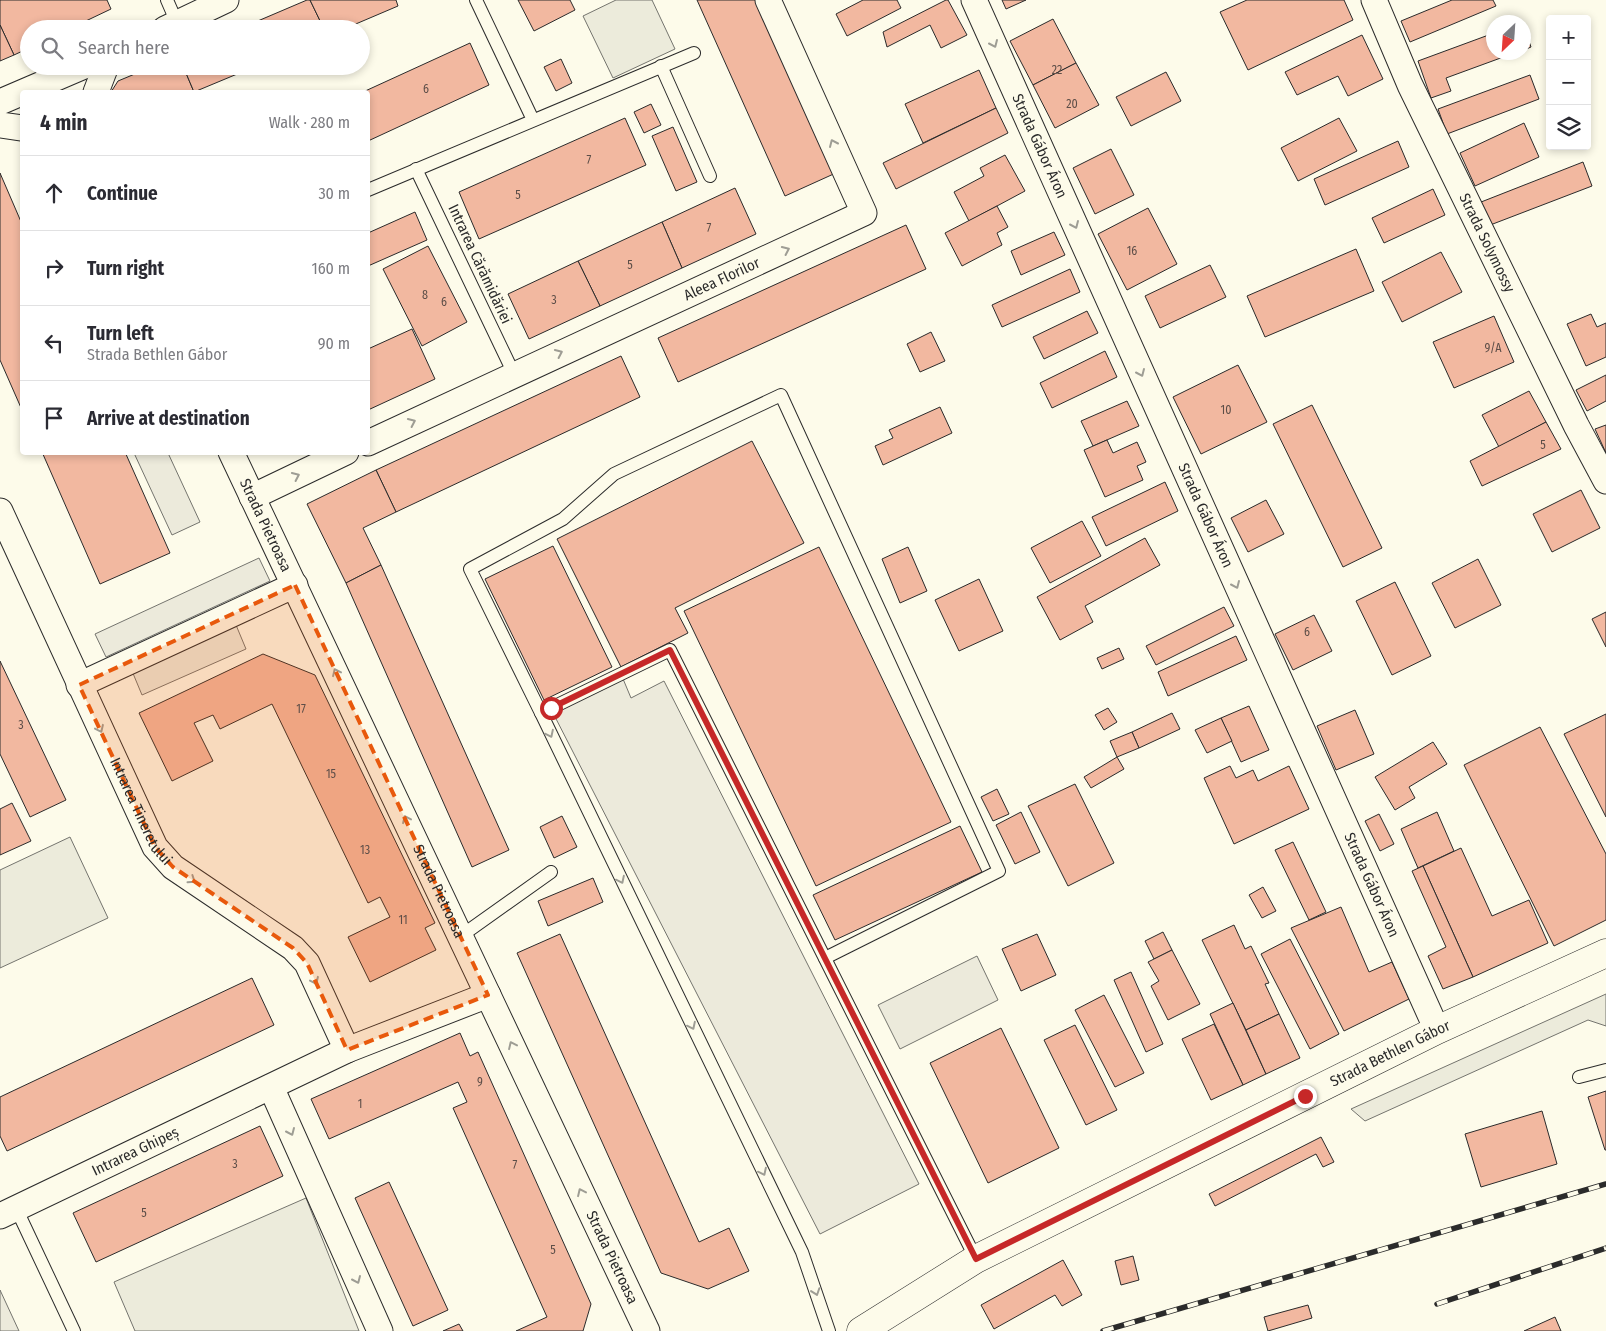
<!DOCTYPE html>
<meta charset="utf-8">
<style>
:root{--surface:#fff;--page:#f7f7f7;--text:#2b2b33;--muted:#7c7c81;--line:#e1e1e2}
body{margin:0;font-family:"Fira Sans Condensed",sans-serif;background:var(--page);color:var(--text)}
.controls{position:absolute;right:15px;top:15px;display:grid;overflow:hidden;border-radius:5px;box-shadow:0 2px 8px #0003}
.controls button{width:45px;height:45px;display:grid;place-items:center;padding:0;border:0;border-bottom:1px solid var(--line);background:var(--surface);color:var(--text);font:25px sans-serif}
.compass{position:absolute;left:1486px;top:15px;width:45px;height:45px;border-radius:50%;background:var(--surface);box-shadow:0 2px 8px #0003;rotate:205deg}
.stop{position:absolute;width:15px;height:15px;margin:-11px;border:4px solid #c62828;border-radius:50%;background:#fff}
.stop.end{background:#c62828;border-color:#fff;box-shadow:0 1px 5px #0008}
.list{margin:0;padding:0;list-style:none}
h2{display:flex;justify-content:space-between;align-items:center;height:65px;margin:0;padding:0 20px;font-size:21px}
h2 small{font-size:16px;font-weight:400;color:var(--muted)}
.list li{display:grid;grid-template-columns:32px 1fr auto;gap:15px;align-items:center;box-sizing:border-box;height:75px;padding:0 20px;border-top:1px solid var(--line)}
.list b{display:block;font-size:19px;white-space:nowrap}
.list p{margin:0;font-size:16px;white-space:nowrap;color:var(--muted)}
.list em{font-size:16px;font-style:normal;color:var(--muted)}
.icon{flex:none;width:28px;height:28px;fill:none;stroke:currentColor;stroke-width:2;stroke-linecap:round;stroke-linejoin:round}
.map{position:relative;flex:none;width:1606px;height:1331px;overflow:hidden}
.search{position:absolute;background:var(--surface);box-shadow:0 2px 8px #0003;left:20px;top:20px;width:350px;height:55px;display:flex;align-items:center;gap:12px;box-sizing:border-box;padding:0 18px;border-radius:28px;color:var(--muted);font-size:19px}
.panel{position:absolute;background:var(--surface);box-shadow:0 2px 8px #0003;left:20px;top:90px;width:350px;height:365px;border-radius:5px}
.map>svg:first-child{display:block}
</style>
<div class="map">
<svg width="1606" height="1331" viewBox="0 0 1606 1331">
<rect width="100%" height="100%" fill="#fdfbea"/>
<g fill="#ecebdb" stroke="#74746e">
<path d="M 616,0 L 652,0 L 675,49 L 613,78 L 583,16 Z"/>
<path d="M 70,837 L 108,918 L 0,968 L 0,870 Z"/>
<path d="M 1606,994 L 1606,1026 L 1588,1020 L 1365,1121 L 1351,1109 Z"/>
<path d="M 306,1198 L 359,1331 L 135,1331 L 114,1282 Z"/>
</g>
<g fill="#eceadb" stroke="#74746e">
<path d="M 134,453 L 168,453 L 200,522 L 172,535 Z"/>
<path d="M 259,558 L 270,581 L 106,657 L 95,634 Z"/>
<path d="M 236,625 L 246,649 L 142,695 L 132,671 Z"/>
<path d="M 621,674 L 631,698 L 664,681 L 919,1184 L 820,1234 L 551,709 Z"/>
<path d="M 977,956 L 998,1000 L 900,1049 L 878,1005 Z"/>
<path d="M 0,1290 L 19,1331 L 0,1331 Z"/>
</g>
<g fill="#f2b8a0" stroke="#2b2b2b">
<path d="M 0,0 L 107,0 L 111,9 L 69,29 L 29,29 L 29,48 L 14,55 L 0,25 Z"/>
<path d="M 307,0 L 310,0 L 324,29 L 239,29 Z"/>
<path d="M 310,0 L 396,0 L 398,6 L 344,29 L 324,29 Z"/>
<path d="M 518,0 L 570,0 L 575,10 L 534,31 Z"/>
<path d="M 697,0 L 760,0 L 838,172 L 785,196 Z"/>
<path d="M 863,0 L 897,0 L 901,8 L 847,36 L 836,14 Z"/>
<path d="M 946,0 L 948,0 L 967,35 L 941,48 L 930,25 L 887,47 L 883,32 Z"/>
<path d="M 1002,0 L 1026,0 L 1006,9 Z"/>
<path d="M 1247,0 L 1344,0 L 1353,20 L 1248,70 L 1220,12 Z"/>
<path d="M 1452,0 L 1493,0 L 1496,6 L 1410,42 L 1401,21 Z"/>
<path d="M 1053,19 L 1076,63 L 1033,85 L 1010,41 Z"/>
<path d="M 0,25 L 14,55 L 0,61 Z"/>
<path d="M 1524,27 L 1531,47 L 1524,50 Z"/>
<path d="M 1494,33 L 1494,52 L 1517,52 L 1446,78 L 1451,91 L 1431,98 L 1418,61 Z"/>
<path d="M 1362,35 L 1383,79 L 1348,96 L 1338,76 L 1297,95 L 1285,72 Z"/>
<path d="M 470,43 L 489,85 L 368,141 L 368,92 L 363,92 Z"/>
<path d="M 561,59 L 572,83 L 556,91 L 544,67 Z"/>
<path d="M 1076,63 L 1099,105 L 1055,128 L 1033,85 Z"/>
<path d="M 154,66 L 183,66 L 194,92 L 111,92 L 118,81 Z"/>
<path d="M 183,66 L 254,66 L 254,67 L 194,92 Z"/>
<path d="M 979,70 L 996,108 L 923,143 L 905,104 Z"/>
<path d="M 1166,72 L 1181,101 L 1131,126 L 1116,97 Z"/>
<path d="M 1530,75 L 1539,99 L 1447,134 L 1438,109 Z"/>
<path d="M 651,104 L 661,125 L 644,133 L 634,112 Z"/>
<path d="M 996,108 L 1008,133 L 896,189 L 883,163 Z"/>
<path d="M 625,118 L 646,165 L 479,239 L 459,192 Z"/>
<path d="M 1339,118 L 1357,151 L 1298,181 L 1281,148 Z"/>
<path d="M 1524,123 L 1539,157 L 1475,186 L 1460,153 Z"/>
<path d="M 673,127 L 697,182 L 676,191 L 652,136 Z"/>
<path d="M 1398,141 L 1409,167 L 1325,205 L 1314,179 Z"/>
<path d="M 1111,149 L 1134,195 L 1095,214 L 1073,168 Z"/>
<path d="M 1005,155 L 1025,191 L 969,221 L 954,192 L 984,176 L 980,168 Z"/>
<path d="M 1583,162 L 1592,186 L 1485,227 L 1476,204 Z"/>
<path d="M 0,173 L 22,224 L 22,410 L 0,360 Z"/>
<path d="M 735,188 L 756,234 L 682,268 L 662,222 Z"/>
<path d="M 1433,189 L 1445,215 L 1384,243 L 1372,218 Z"/>
<path d="M 997,206 L 1008,227 L 997,233 L 1002,245 L 962,266 L 945,233 Z"/>
<path d="M 1148,208 L 1177,264 L 1127,290 L 1098,234 Z"/>
<path d="M 415,212 L 427,240 L 368,266 L 368,233 Z"/>
<path d="M 662,222 L 682,268 L 600,306 L 578,261 Z"/>
<path d="M 906,225 L 926,269 L 678,382 L 658,338 Z"/>
<path d="M 1054,232 L 1065,255 L 1021,275 L 1011,251 Z"/>
<path d="M 428,246 L 467,322 L 422,346 L 383,269 Z"/>
<path d="M 1356,249 L 1374,291 L 1265,337 L 1247,296 Z"/>
<path d="M 1441,252 L 1462,292 L 1402,322 L 1382,282 Z"/>
<path d="M 578,261 L 600,306 L 529,339 L 508,294 Z"/>
<path d="M 1210,265 L 1226,297 L 1160,328 L 1145,296 Z"/>
<path d="M 1070,269 L 1080,292 L 1002,327 L 992,305 Z"/>
<path d="M 1087,311 L 1098,333 L 1044,359 L 1033,337 Z"/>
<path d="M 1591,314 L 1597,327 L 1606,323 L 1606,357 L 1586,366 L 1567,324 Z"/>
<path d="M 1494,316 L 1514,362 L 1454,388 L 1433,342 Z"/>
<path d="M 412,329 L 435,379 L 368,410 L 368,349 Z"/>
<path d="M 931,332 L 945,361 L 920,372 L 907,344 Z"/>
<path d="M 1105,351 L 1117,377 L 1052,408 L 1040,383 Z"/>
<path d="M 621,356 L 640,397 L 396,512 L 376,470 Z"/>
<path d="M 1238,365 L 1267,422 L 1201,454 L 1173,397 Z"/>
<path d="M 1606,375 L 1606,401 L 1587,411 L 1576,390 Z"/>
<path d="M 1529,391 L 1546,422 L 1499,447 L 1482,415 Z"/>
<path d="M 1127,401 L 1139,426 L 1093,446 L 1081,421 Z"/>
<path d="M 1312,405 L 1382,548 L 1343,567 L 1273,424 Z"/>
<path d="M 940,407 L 952,433 L 883,465 L 875,446 L 893,438 L 889,430 Z"/>
<path d="M 1546,422 L 1561,449 L 1482,486 L 1470,461 Z"/>
<path d="M 1606,425 L 1606,453 L 1595,429 Z"/>
<path d="M 1107,440 L 1113,453 L 1137,442 L 1146,462 L 1137,466 L 1143,480 L 1105,497 L 1084,450 Z"/>
<path d="M 752,441 L 804,543 L 675,608 L 688,633 L 621,667 L 557,539 Z"/>
<path d="M 42,452 L 125,452 L 170,553 L 100,584 Z"/>
<path d="M 376,470 L 396,512 L 363,528 L 381,565 L 346,583 L 307,504 Z"/>
<path d="M 1165,482 L 1178,511 L 1106,546 L 1092,517 Z"/>
<path d="M 1581,490 L 1600,528 L 1552,552 L 1533,514 Z"/>
<path d="M 1266,500 L 1284,534 L 1248,552 L 1231,518 Z"/>
<path d="M 1082,521 L 1101,556 L 1050,583 L 1031,548 Z"/>
<path d="M 1145,538 L 1160,565 L 1085,606 L 1093,622 L 1060,640 L 1037,597 Z"/>
<path d="M 553,546 L 612,667 L 544,700 L 485,579 Z"/>
<path d="M 819,547 L 951,822 L 816,886 L 684,611 Z"/>
<path d="M 908,547 L 927,591 L 900,603 L 882,559 Z"/>
<path d="M 1478,559 L 1501,605 L 1455,628 L 1432,583 Z"/>
<path d="M 381,565 L 509,850 L 472,867 L 346,583 Z"/>
<path d="M 979,579 L 1003,631 L 959,651 L 935,600 Z"/>
<path d="M 1395,582 L 1431,656 L 1392,675 L 1356,601 Z"/>
<path d="M 1224,607 L 1234,626 L 1156,665 L 1146,646 Z"/>
<path d="M 1606,612 L 1606,647 L 1592,619 Z"/>
<path d="M 1314,615 L 1332,651 L 1293,670 L 1275,634 Z"/>
<path d="M 1236,636 L 1247,660 L 1168,696 L 1158,672 Z"/>
<path d="M 1119,648 L 1124,659 L 1102,669 L 1097,658 Z"/>
<path d="M 263,654 L 315,675 L 435,923 L 425,928 L 436,950 L 370,982 L 348,937 L 390,917 L 380,897 L 368,903 L 272,704 L 220,729 L 213,715 L 194,723 L 213,761 L 172,781 L 139,713 Z"/>
<path d="M 0,661 L 66,800 L 30,817 L 0,754 Z"/>
<path d="M 1249,706 L 1269,750 L 1241,762 L 1221,718 Z"/>
<path d="M 1108,708 L 1117,722 L 1104,730 L 1095,715 Z"/>
<path d="M 1355,710 L 1374,754 L 1336,770 L 1317,726 Z"/>
<path d="M 1172,713 L 1180,729 L 1139,748 L 1132,732 Z"/>
<path d="M 1606,714 L 1606,817 L 1564,734 Z"/>
<path d="M 1221,718 L 1232,741 L 1207,753 L 1195,730 Z"/>
<path d="M 1540,727 L 1606,854 L 1606,920 L 1554,946 L 1464,765 Z"/>
<path d="M 1132,732 L 1139,748 L 1117,757 L 1110,741 Z"/>
<path d="M 1433,742 L 1447,764 L 1409,787 L 1415,798 L 1395,810 L 1375,777 Z"/>
<path d="M 1117,757 L 1124,769 L 1091,788 L 1084,777 Z"/>
<path d="M 1230,766 L 1236,778 L 1253,770 L 1258,781 L 1289,766 L 1309,809 L 1234,844 L 1204,778 Z"/>
<path d="M 1075,784 L 1114,863 L 1068,886 L 1028,806 Z"/>
<path d="M 997,789 L 1009,814 L 993,821 L 981,797 Z"/>
<path d="M 12,803 L 31,841 L 0,855 L 0,809 Z"/>
<path d="M 1021,812 L 1040,852 L 1015,864 L 996,825 Z"/>
<path d="M 1437,812 L 1454,851 L 1418,868 L 1401,829 Z"/>
<path d="M 1379,814 L 1394,844 L 1380,851 L 1365,821 Z"/>
<path d="M 562,816 L 577,847 L 554,858 L 540,827 Z"/>
<path d="M 960,826 L 982,872 L 835,940 L 813,895 Z"/>
<path d="M 1293,842 L 1326,912 L 1309,920 L 1275,850 Z"/>
<path d="M 1461,848 L 1492,916 L 1529,900 L 1548,943 L 1473,977 L 1423,866 Z"/>
<path d="M 1423,866 L 1473,977 L 1443,989 L 1428,956 L 1446,947 L 1412,871 Z"/>
<path d="M 593,878 L 603,902 L 548,926 L 538,901 Z"/>
<path d="M 1263,887 L 1276,911 L 1262,918 L 1249,895 Z"/>
<path d="M 1341,907 L 1369,972 L 1392,962 L 1409,999 L 1344,1031 L 1291,928 Z"/>
<path d="M 1234,925 L 1245,949 L 1251,946 L 1269,983 L 1265,984 L 1279,1014 L 1246,1030 L 1202,940 Z"/>
<path d="M 1163,932 L 1172,950 L 1154,959 L 1145,941 Z"/>
<path d="M 560,934 L 699,1242 L 729,1228 L 749,1271 L 708,1289 L 661,1273 L 517,953 Z"/>
<path d="M 1037,934 L 1056,975 L 1021,991 L 1002,949 Z"/>
<path d="M 1290,939 L 1339,1034 L 1310,1049 L 1261,954 Z"/>
<path d="M 1172,950 L 1200,1004 L 1168,1020 L 1151,986 L 1159,981 L 1148,962 Z"/>
<path d="M 1131,972 L 1163,1044 L 1146,1052 L 1114,980 Z"/>
<path d="M 252,978 L 274,1025 L 7,1151 L 0,1136 L 0,1097 Z"/>
<path d="M 1104,995 L 1144,1073 L 1115,1087 L 1075,1010 Z"/>
<path d="M 1233,1003 L 1266,1074 L 1243,1085 L 1210,1014 Z"/>
<path d="M 1279,1014 L 1300,1058 L 1266,1074 L 1246,1030 Z"/>
<path d="M 1214,1024 L 1243,1085 L 1211,1100 L 1182,1039 Z"/>
<path d="M 1075,1025 L 1117,1110 L 1086,1125 L 1044,1040 Z"/>
<path d="M 1001,1028 L 1059,1148 L 988,1183 L 930,1063 Z"/>
<path d="M 460,1033 L 470,1056 L 478,1052 L 591,1304 L 583,1331 L 516,1331 L 547,1317 L 453,1108 L 467,1102 L 458,1082 L 329,1139 L 311,1099 Z"/>
<path d="M 1606,1091 L 1606,1150 L 1605,1150 L 1588,1097 Z"/>
<path d="M 1542,1111 L 1557,1164 L 1481,1187 L 1465,1134 Z"/>
<path d="M 260,1126 L 283,1176 L 96,1262 L 73,1213 Z"/>
<path d="M 1321,1137 L 1334,1162 L 1323,1167 L 1316,1154 L 1215,1206 L 1209,1194 Z"/>
<path d="M 389,1182 L 448,1310 L 413,1326 L 355,1198 Z"/>
<path d="M 1133,1256 L 1139,1280 L 1121,1285 L 1115,1261 Z"/>
<path d="M 1063,1260 L 1082,1295 L 1062,1306 L 1055,1295 L 994,1329 L 981,1305 Z"/>
<path d="M 1308,1305 L 1312,1318 L 1268,1331 L 1264,1317 Z"/>
<path d="M 1555,1317 L 1561,1331 L 1524,1331 Z"/>
<path d="M 459,1324 L 463,1331 L 443,1331 Z"/>
</g>
<g fill="none" stroke-linecap="round" stroke-linejoin="round">
<g stroke="#2b2b2b" stroke-width="14">
<g id="service">
<path d="M 167,0 L 177,23"/>
<path d="M 476,0 L 533,120"/>
<path d="M 661,66 L 710,176"/>
<path d="M 416,169 L 514,374"/>
<path d="M 368,190 L 694,53"/>
<path d="M 541,713 L 470,569 L 563,519 L 614,474 L 781,395 L 999,871 L 825,958"/>
<path d="M 461,936 L 551,872"/>
<path d="M 1579,1077 L 1606,1070"/>
<path d="M 16,1208 L 74,1331"/>
<path d="M 829,1331 L 802,1252 L 541,713 L 670,650 L 976,1259"/>
</g>
</g>
<g stroke="#2b2b2b" stroke-width="27">
<g id="minor">
<path id="s1" d="M 974,0 L 1437,1030"/>
<path id="s2" d="M 1374,0 L 1410,85 L 1576,425 L 1606,481"/>
<path d="M 165,29 L 226,0"/>
<path d="M 96,92 L 106,66"/>
<path d="M 0,102 L 84,66"/>
<path d="M 0,125 L 22,128"/>
<path id="s3" d="M 368,443 L 864,213 L 768,0"/>
<path id="s4" d="M 231,452 L 647,1331"/>
<path d="M 252,497 L 346,452"/>
<path id="s5" d="M 0,511 L 155,847 L 173,867 L 293,948 L 307,963 L 347,1050"/>
<path d="M 79,685 L 295,585"/>
<path d="M 271,1087 L 380,1331"/>
<path id="s6" d="M 0,1216 L 347,1050 L 488,995"/>
</g>
</g>
<g stroke="#2b2b2b" stroke-width="29">
<g id="primary">
<path id="s7" d="M 861,1331 L 976,1259 L 1437,1030 L 1606,953"/>
</g>
</g>
<use href="#service" stroke="#fdfbea" stroke-width="12"/>
<use href="#minor" stroke="#fdfbea" stroke-width="25"/>
<use href="#primary" stroke="#fdfbea" stroke-width="28"/>
<g stroke="#2b2b2b" stroke-width="5.5">
<g id="rail">
<path d="M 1437,1304 L 1606,1248"/>
<path d="M 1103,1331 L 1606,1184"/>
</g>
</g>
<use href="#rail" stroke="#fdfbea" stroke-width="4" stroke-dasharray="11" stroke-linecap="butt"/>
</g>
<defs><path id="oneway-chevron" d="M-2-3.5L2.5 0L-2 3.5" fill="none" stroke-width="1.6" stroke-linecap="round" stroke-linejoin="round" transform="scale(1.25)"/></defs>
<g stroke="#9e9d94">
<use href="#oneway-chevron" transform="translate(994 44) rotate(66)"/>
<use href="#oneway-chevron" transform="translate(833 143) rotate(-114)"/>
<use href="#oneway-chevron" transform="translate(1075 225) rotate(66)"/>
<use href="#oneway-chevron" transform="translate(786 250) rotate(-25)"/>
<use href="#oneway-chevron" transform="translate(559 353) rotate(-25)"/>
<use href="#oneway-chevron" transform="translate(1141 373) rotate(66)"/>
<use href="#oneway-chevron" transform="translate(412 422) rotate(-25)"/>
<use href="#oneway-chevron" transform="translate(296 476) rotate(-25)"/>
<use href="#oneway-chevron" transform="translate(1236 585) rotate(66)"/>
<use href="#oneway-chevron" transform="translate(336 672) rotate(-115)"/>
<use href="#oneway-chevron" transform="translate(100 729) rotate(65)"/>
<use href="#oneway-chevron" transform="translate(550 734) rotate(64)"/>
<use href="#oneway-chevron" transform="translate(406 819) rotate(-115)"/>
<use href="#oneway-chevron" transform="translate(192 880) rotate(34)"/>
<use href="#oneway-chevron" transform="translate(621 880) rotate(64)"/>
<use href="#oneway-chevron" transform="translate(315 981) rotate(65)"/>
<use href="#oneway-chevron" transform="translate(692 1026) rotate(64)"/>
<use href="#oneway-chevron" transform="translate(512 1045) rotate(-115)"/>
<use href="#oneway-chevron" transform="translate(291 1132) rotate(66)"/>
<use href="#oneway-chevron" transform="translate(763 1172) rotate(64)"/>
<use href="#oneway-chevron" transform="translate(581 1192) rotate(-115)"/>
<use href="#oneway-chevron" transform="translate(357 1280) rotate(66)"/>
<use href="#oneway-chevron" transform="translate(816 1292) rotate(71)"/>
</g>
<g fill="none" stroke-linecap="round" stroke-linejoin="round">
<path stroke="#c62828" stroke-width="6" d="M 551,708 L 670,650 L 976,1259 L 1305,1096"/>
</g>
<path fill="#e8590c" fill-opacity="0.2" stroke="#e8590c" stroke-width="4" stroke-dasharray="10 6" stroke-linejoin="round" d="M 295,585 L 488,995 L 347,1050 L 307,963 L 293,948 L 173,867 L 155,847 L 79,685 Z"/>
<g text-anchor="middle" stroke-width="4" stroke-linejoin="round" paint-order="stroke">
<g font-size="12" fill="#5d4e48">
<text x="1057" y="74">22</text>
<text x="426" y="93">6</text>
<text x="1072" y="108">20</text>
<text x="589" y="164">7</text>
<text x="518" y="199">5</text>
<text x="709" y="232">7</text>
<text x="1132" y="255">16</text>
<text x="630" y="269">5</text>
<text x="425" y="299">8</text>
<text x="554" y="304">3</text>
<text x="444" y="306">6</text>
<text x="1493" y="352">9/A</text>
<text x="1226" y="414">10</text>
<text x="1543" y="449">5</text>
<text x="1307" y="636">6</text>
<text x="301" y="713">17</text>
<text x="21" y="729">3</text>
<text x="331" y="778">15</text>
<text x="365" y="854">13</text>
<text x="403" y="924">11</text>
<text x="480" y="1086">9</text>
<text x="360" y="1108">1</text>
<text x="235" y="1168">3</text>
<text x="515" y="1169">7</text>
<text x="144" y="1217">5</text>
<text x="553" y="1254">5</text>
</g>
<g font-size="15" fill="#2b2b2b" stroke="#fdfbea">
<text dy="5" stroke="none"><textPath href="#s1" startOffset="160">Strada Gábor Áron</textPath></text>
<text dy="5" stroke="none"><textPath href="#s2" startOffset="268">Strada Solymossy</textPath></text>
<text transform="translate(480 264) rotate(65)" y="5">Intrarea Cărămidăriei</text>
<text dy="5" stroke="none"><textPath href="#s3" startOffset="390">Aleea Florilor</textPath></text>
<text dy="5" stroke="none"><textPath href="#s1" startOffset="565">Strada Gábor Áron</textPath></text>
<text dy="5" stroke="none"><textPath href="#s4" startOffset="81">Strada Pietroasa</textPath></text>
<text dy="5" stroke="none"><textPath href="#s5" startOffset="332">Intrarea Tineretului</textPath></text>
<text dy="5" stroke="none"><textPath href="#s1" startOffset="970">Strada Gábor Áron</textPath></text>
<text dy="5" stroke="none"><textPath href="#s4" startOffset="486">Strada Pietroasa</textPath></text>
<text dy="5" stroke="none"><textPath href="#s7" startOffset="598">Strada Bethlen Gábor</textPath></text>
<text dy="5" stroke="none"><textPath href="#s6" startOffset="150">Intrarea Ghipeș</textPath></text>
<text dy="5" stroke="none"><textPath href="#s4" startOffset="891">Strada Pietroasa</textPath></text>
</g>
</g>
</svg>
<div class="controls">
<button>+</button>
<button>−</button>
<button><svg class="icon" aria-label="layers" viewBox="0 0 24 24"><path d="M12 4l9 5-9 5-9-5zM3 14l9 5 9-5"/></svg></button>
</div>
<svg class="compass" viewBox="-18 -18 36 36"><path d="M0-13l5 13h-10z" fill="#e53935"/><path d="M0 13l5-13h-10z" fill="#7c7c81"/></svg>
<div class="stop" style="left:551px;top:708px"></div>
<div class="stop end" style="left:1305px;top:1096px"></div>
<div class="search"><svg class="icon" aria-label="search" viewBox="0 0 24 24"><circle cx="10" cy="10" r="6"/><path d="M15 15l6 6"/></svg>Search here</div>
<section class="panel">
<h2>4 min<small>Walk · 280 m</small></h2>
<ul class="list">
<li><svg class="icon" aria-label="ahead" viewBox="0 0 24 24"><path d="M12 20V5M6 11l6-6 6 6"/></svg><div><b>Continue</b></div><em>30 m</em></li>
<li><svg class="icon" aria-label="right" viewBox="0 0 24 24"><path d="M7 20v-9h11M14 6l5 5-5 5"/></svg><div><b>Turn right</b></div><em>160 m</em></li>
<li><svg class="icon" aria-label="left" viewBox="0 0 24 24"><path d="M17 20v-9H6M10 6l-5 5 5 5"/></svg><div><b>Turn left</b><p>Strada Bethlen Gábor</p></div><em>90 m</em></li>
<li><svg class="icon" aria-label="arrive" viewBox="0 0 24 24"><path d="M6 21V4h12l-3 4 3 4H6"/></svg><div><b>Arrive at destination</b></div></li>
</ul>
</section>
</div>
